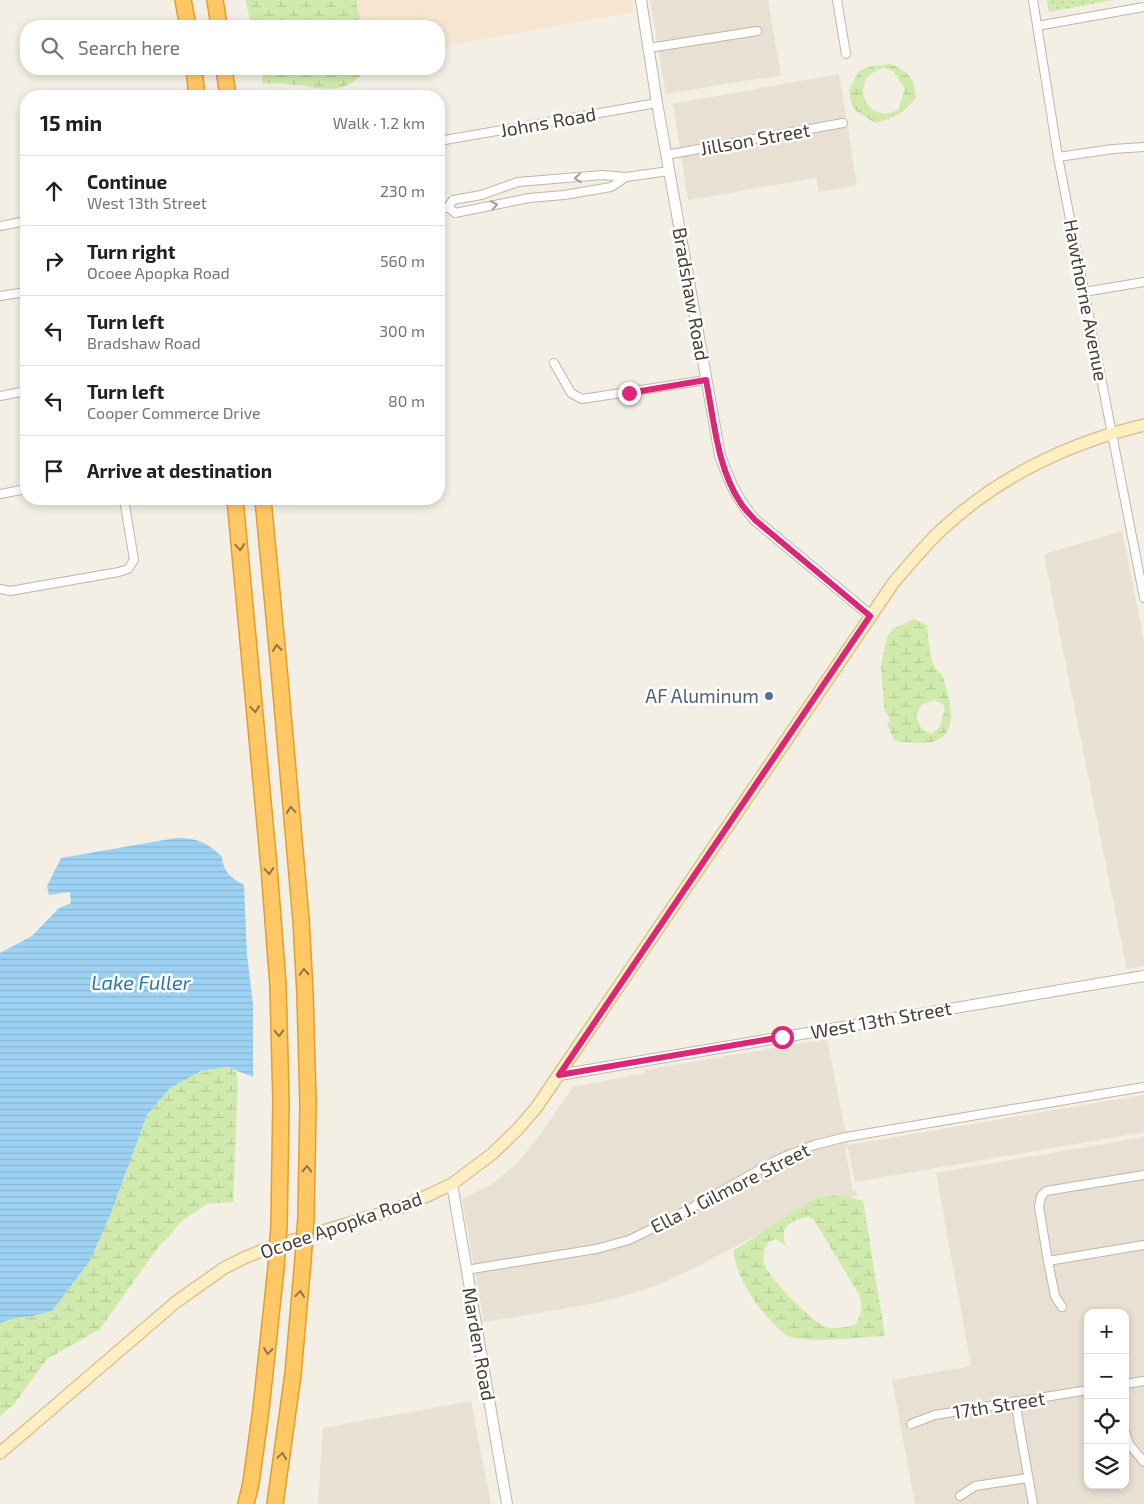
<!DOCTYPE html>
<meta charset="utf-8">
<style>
:root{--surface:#fff;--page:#f2f2f2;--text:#202124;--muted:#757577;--line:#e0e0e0}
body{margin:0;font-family:"Exo 2",sans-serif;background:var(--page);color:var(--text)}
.controls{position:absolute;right:15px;bottom:15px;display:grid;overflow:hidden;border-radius:10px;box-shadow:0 2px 8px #0003}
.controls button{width:45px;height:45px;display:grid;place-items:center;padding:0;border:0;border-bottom:1px solid var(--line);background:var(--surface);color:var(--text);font:25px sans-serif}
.stop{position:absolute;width:15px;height:15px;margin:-11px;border:4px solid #db2777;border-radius:50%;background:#fff}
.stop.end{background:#db2777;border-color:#fff;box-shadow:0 1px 5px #0008}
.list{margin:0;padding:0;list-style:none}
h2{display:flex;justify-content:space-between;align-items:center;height:65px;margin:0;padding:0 20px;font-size:21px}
h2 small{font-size:16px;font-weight:400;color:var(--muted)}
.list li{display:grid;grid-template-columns:32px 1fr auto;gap:15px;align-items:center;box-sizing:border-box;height:70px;padding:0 20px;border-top:1px solid var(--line)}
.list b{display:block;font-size:19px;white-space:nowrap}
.list p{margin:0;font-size:16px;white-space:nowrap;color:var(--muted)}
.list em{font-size:16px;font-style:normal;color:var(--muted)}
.icon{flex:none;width:28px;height:28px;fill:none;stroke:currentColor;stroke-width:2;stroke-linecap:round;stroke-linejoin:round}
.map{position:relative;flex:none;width:1144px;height:1504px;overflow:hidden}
.search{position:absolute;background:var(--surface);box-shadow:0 2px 8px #0003;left:20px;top:20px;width:425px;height:55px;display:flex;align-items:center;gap:12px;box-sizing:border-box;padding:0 18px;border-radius:20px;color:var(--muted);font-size:19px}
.panel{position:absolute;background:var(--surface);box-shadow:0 2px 8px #0003;left:20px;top:90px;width:425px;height:415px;border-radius:20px}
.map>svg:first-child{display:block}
</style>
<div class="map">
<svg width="1144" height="1504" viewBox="0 0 1144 1504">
<defs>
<pattern id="green-dots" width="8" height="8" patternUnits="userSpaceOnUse" patternTransform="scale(1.25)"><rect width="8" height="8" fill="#cfeaac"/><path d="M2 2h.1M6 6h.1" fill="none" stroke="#b3ca95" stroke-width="1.8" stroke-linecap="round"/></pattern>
<pattern id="wetland-marsh" width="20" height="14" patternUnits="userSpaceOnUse" patternTransform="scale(1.25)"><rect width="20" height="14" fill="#cfeaac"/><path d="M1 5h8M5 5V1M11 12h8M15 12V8" fill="none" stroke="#b3ca95"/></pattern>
<pattern id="water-rules" width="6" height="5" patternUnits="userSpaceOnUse" patternTransform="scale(1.25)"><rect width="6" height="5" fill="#9ed2f3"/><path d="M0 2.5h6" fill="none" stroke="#89b5d1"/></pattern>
</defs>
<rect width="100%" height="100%" fill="#f3efe5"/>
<g fill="#e7e0d3" fill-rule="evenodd">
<path d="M 650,0 L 768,0 L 781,75 L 666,94 Z"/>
<path d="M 839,74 L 857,185 L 819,192 L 816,178 L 688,200 L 673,104 Z"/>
<path d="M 1122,531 L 1144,642 L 1144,966 L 1127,969 L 1044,554 Z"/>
<path d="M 827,1039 L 848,1145 L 1144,1095 L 1144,1132 L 855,1182 L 848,1148 L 845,1149 L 853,1191 L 856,1190 L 857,1195 L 796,1214 L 695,1268 L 648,1289 L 602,1302 L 484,1322 L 462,1199 L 489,1186 L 516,1165 L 539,1136 L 573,1087 L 645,1073 L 645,1070 Z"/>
<path d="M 1144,1137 L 1144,1504 L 915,1504 L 892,1380 L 971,1366 L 936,1173 ZM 1088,1313 L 1125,1313 L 1125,1485 L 1088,1485 Z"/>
<path d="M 471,1401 L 491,1504 L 318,1504 L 323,1428 Z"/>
</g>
<path fill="#f6e5cf" d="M 335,0 L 632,0 L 634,12 L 439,47 L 439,26 L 339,26 Z"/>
<path fill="url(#green-dots)" d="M 1047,0 L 1113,0 L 1049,12 Z"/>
<g fill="url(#wetland-marsh)" fill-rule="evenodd">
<path d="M 245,0 L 357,0 L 356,3 L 362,26 L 252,26 Z"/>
<path d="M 891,64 C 909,73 914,77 916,98 C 903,113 896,117 876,123 L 858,113 L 852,106 L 849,90 L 859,71 L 872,66 ZM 883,68 L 893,71 L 905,89 L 898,110 C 893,112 887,114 882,113 C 863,111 856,85 872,73 C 875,71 880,70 883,68 Z"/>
<path d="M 262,69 L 366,69 C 345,99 316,86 286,84 C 278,83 270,84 262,83 Z"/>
<path d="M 914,619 L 927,625 C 929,639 928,666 942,674 C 947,692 963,732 935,741 C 924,745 907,742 895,741 L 887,725 L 890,719 L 884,709 L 881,666 L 887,636 L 893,629 ZM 934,700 L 943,704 L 945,709 L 939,728 L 931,734 L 921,728 L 916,716 L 921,705 Z"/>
<path d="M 227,1067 L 236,1071 L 238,1080 L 233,1202 L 207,1204 L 183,1220 L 156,1250 L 100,1329 L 47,1359 L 14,1404 L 0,1416 L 0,1323 L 16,1318 L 33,1316 L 52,1311 L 90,1261 L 111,1213 L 147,1115 L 170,1088 L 201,1071 Z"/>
<path d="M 843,1195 L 863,1201 L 885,1336 C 864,1337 805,1344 788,1336 C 785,1335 782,1331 779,1329 C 757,1309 738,1281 733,1251 L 815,1198 ZM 809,1217 L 814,1220 L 860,1296 C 862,1306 862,1314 856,1324 C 846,1328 837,1329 826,1327 C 814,1324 767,1276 764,1264 C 762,1256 764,1250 768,1242 L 776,1239 L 786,1246 C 785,1242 783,1236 784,1232 C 785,1222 801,1218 809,1217 Z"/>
</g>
<path fill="url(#water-rules)" d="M 176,838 C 197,838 207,842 222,857 C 223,872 231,878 244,885 L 247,955 L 253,1004 L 253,1077 L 227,1067 L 201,1071 L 170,1088 L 147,1115 L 111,1213 L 90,1261 L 52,1311 L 33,1316 L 16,1318 L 0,1323 L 0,953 L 32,936 L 59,908 L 71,903 L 70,892 L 49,895 L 47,886 L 61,858 Z"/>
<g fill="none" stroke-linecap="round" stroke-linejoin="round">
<g stroke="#bfb6a7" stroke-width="10">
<g id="minor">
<path d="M 837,0 L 846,54"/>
<path d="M 1033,0 L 1058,157 L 1144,598"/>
<path d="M 1037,26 L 1144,7"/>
<path d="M 649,48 L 757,31"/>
<path d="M 439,141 L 657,103"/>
<path d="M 666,155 L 843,123"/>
<path d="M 1058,157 L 1113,149 L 1144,147"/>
<path d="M 448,207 L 455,213 L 529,198 L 564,195 L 611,187 L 626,177"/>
<path d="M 439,211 L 448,207 L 453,200 L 481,195 L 518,182 L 602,175 L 626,177 L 669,171"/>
<path d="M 0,226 L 26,221"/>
<path d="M 1084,292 L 1144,282"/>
<path d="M 0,296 L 26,292"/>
<path d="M 554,363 L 571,393 L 582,399 L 706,380"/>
<path d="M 0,396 L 26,391"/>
<path d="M 0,494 L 26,489"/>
<path d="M 0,589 L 10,591 L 119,572 L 128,569 L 134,560 L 124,499"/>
<path d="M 1144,1175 L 1046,1191 L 1041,1196 L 1039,1207 L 1048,1261 L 1144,1245"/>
<path d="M 1048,1261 L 1055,1296 L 1062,1307"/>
<path d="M 466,1270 L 596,1249 L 629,1240 L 664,1223 L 781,1158 L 814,1145 L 846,1137 L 1144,1087"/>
<path d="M 1125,1384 L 1144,1381"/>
<path d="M 1015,1401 L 1033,1504"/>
<path d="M 911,1424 L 935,1415 L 1088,1390"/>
<path d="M 1125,1432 L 1129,1444 L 1144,1462"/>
<path d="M 960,1496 L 975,1486 L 1028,1478"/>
</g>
</g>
<g stroke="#bfb6a7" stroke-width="12">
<g id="tertiary">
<path d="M 641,0 L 657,103 L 720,455 C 730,483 736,498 755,520 L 871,616"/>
<path d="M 559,1075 L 1144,976"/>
<path d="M 452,1184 L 507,1504"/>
</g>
</g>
<g stroke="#d9c495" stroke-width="14">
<path id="secondary" d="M 0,1453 L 176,1302 L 224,1268 L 244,1258 L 268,1248 L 376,1215 L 404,1206 L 431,1194 L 452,1184 L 492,1154 L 517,1130 L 536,1108 L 894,582 C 908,566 922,549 937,534 C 994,479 1067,443 1144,425"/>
</g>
<g stroke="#e49d2e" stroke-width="18">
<g id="motorway">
<path d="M 183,0 L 188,26"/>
<path d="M 215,0 L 219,26"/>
<path d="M 194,69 L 197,96"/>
<path d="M 224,69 L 228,96"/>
<path d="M 235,499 L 269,867 L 278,985 L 281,1102 L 279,1226"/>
<path d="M 263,499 L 278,658 L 301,920 L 305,993 L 308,1103 L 306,1218"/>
<path d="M 246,1504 L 251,1483 L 261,1409 L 276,1268"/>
<path d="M 275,1504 L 293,1374 L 303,1260"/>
</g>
</g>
<use href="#minor" stroke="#fff" stroke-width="8"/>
<use href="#tertiary" stroke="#fff" stroke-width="10"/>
<use href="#secondary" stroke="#ffefc3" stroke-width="11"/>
<use href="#motorway" stroke="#ffc864" stroke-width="15"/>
<g stroke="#e49d2e" stroke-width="18" stroke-linecap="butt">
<g id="motorway-bridge">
<path d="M 303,1260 L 306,1218"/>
<path d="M 276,1268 L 279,1226"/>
</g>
</g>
<use href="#motorway-bridge" stroke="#ffc864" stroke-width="15"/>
</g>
<defs><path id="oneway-chevron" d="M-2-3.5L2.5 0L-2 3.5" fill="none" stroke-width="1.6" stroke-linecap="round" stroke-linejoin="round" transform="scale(1.25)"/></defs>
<g stroke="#a29f9a">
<use href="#oneway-chevron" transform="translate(578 178) rotate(174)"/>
<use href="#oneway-chevron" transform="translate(494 205) rotate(-12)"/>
</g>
<g stroke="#907647">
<use href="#oneway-chevron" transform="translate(240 547) rotate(85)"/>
<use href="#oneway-chevron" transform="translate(277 648) rotate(-96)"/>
<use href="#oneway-chevron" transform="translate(255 709) rotate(85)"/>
<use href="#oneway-chevron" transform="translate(291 810) rotate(-95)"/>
<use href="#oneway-chevron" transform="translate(269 871) rotate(85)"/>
<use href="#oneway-chevron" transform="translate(304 972) rotate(-93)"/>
<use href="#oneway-chevron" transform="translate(279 1033) rotate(88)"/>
<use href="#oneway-chevron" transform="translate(307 1169) rotate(-89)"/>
<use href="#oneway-chevron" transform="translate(300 1294) rotate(-85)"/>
<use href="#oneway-chevron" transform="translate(268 1351) rotate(97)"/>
<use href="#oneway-chevron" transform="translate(282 1456) rotate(-82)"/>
</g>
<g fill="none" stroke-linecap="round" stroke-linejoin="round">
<path stroke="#db2777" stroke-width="6" d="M 629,393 L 706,380 C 714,420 717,467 740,502 C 744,509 750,514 755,520 L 870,616 L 559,1075 L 782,1037"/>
</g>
<circle fill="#5c6f8a" stroke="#fff" stroke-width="2" cx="769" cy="696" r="5"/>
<g text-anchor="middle" stroke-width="5" stroke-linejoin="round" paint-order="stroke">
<g font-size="19" fill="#463f34" stroke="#fff">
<text transform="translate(548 122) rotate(-10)" y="7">Johns Road</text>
<text transform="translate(755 139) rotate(-10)" y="7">Jillson Street</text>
<text transform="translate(691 294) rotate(80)" y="7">Bradshaw Road</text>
<text transform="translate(1086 300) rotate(79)" y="7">Hawthorne Avenue</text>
<text transform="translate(881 1020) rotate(-10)" y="7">West 13th Street</text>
<text transform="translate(730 1188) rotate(-27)" y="7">Ella J. Gilmore Street</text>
<text transform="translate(341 1225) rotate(-19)" y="7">Ocoee Apopka Road</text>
<text transform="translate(479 1344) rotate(80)" y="7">Marden Road</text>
<text transform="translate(999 1405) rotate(-9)" y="7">17th Street</text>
</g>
<g font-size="19" fill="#4e5e75" stroke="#fff" text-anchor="end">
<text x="759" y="703">AF Aluminum</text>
</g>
<g font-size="20" font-style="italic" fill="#2879ae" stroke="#fff">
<text x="141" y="990">Lake Fuller</text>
</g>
</g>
</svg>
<div class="controls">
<button>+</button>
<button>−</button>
<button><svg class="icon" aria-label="locate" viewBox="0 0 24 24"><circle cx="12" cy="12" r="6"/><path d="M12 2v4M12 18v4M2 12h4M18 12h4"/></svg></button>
<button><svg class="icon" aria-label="layers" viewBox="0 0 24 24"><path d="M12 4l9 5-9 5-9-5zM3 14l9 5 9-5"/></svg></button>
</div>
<div class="stop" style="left:782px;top:1037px"></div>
<div class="stop end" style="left:629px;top:393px"></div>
<div class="search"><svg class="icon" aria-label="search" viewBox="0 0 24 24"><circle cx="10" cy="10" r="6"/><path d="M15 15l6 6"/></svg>Search here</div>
<section class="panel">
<h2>15 min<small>Walk · 1.2 km</small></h2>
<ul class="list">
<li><svg class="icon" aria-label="ahead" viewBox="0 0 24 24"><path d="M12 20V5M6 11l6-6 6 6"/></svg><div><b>Continue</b><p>West 13th Street</p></div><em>230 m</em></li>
<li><svg class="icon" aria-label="right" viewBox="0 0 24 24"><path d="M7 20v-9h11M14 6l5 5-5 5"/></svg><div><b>Turn right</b><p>Ocoee Apopka Road</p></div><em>560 m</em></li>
<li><svg class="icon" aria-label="left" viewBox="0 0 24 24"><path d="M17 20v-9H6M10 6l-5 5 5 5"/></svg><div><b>Turn left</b><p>Bradshaw Road</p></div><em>300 m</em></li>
<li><svg class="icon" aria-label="left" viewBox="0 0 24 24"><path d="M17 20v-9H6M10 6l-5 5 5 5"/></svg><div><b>Turn left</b><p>Cooper Commerce Drive</p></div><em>80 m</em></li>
<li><svg class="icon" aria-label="arrive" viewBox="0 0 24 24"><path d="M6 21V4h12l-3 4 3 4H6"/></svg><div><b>Arrive at destination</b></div></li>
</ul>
</section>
</div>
